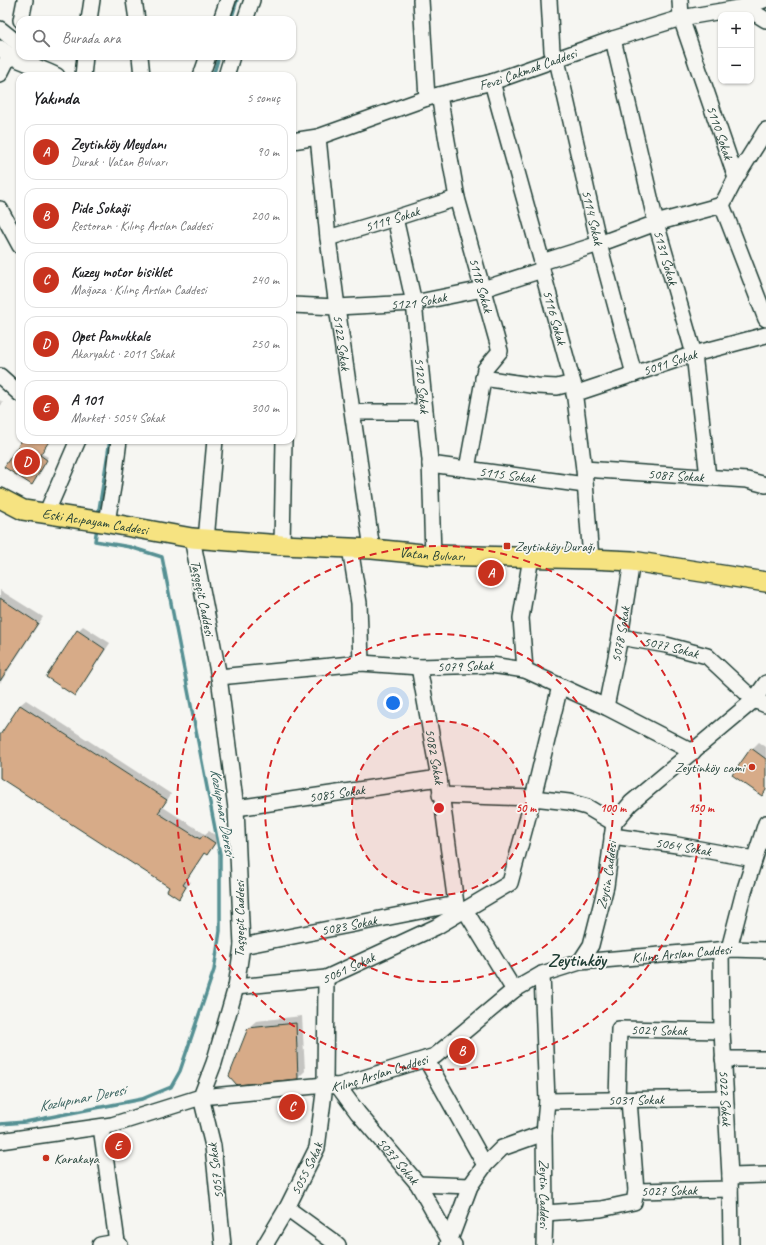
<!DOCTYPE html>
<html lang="tr">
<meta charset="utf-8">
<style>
:root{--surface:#fff;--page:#f2f2f2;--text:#202124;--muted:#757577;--line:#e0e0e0;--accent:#c8321e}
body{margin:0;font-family:Caveat,sans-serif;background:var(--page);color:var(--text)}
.controls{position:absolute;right:12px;top:12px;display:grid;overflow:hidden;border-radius:8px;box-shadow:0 1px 3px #0004}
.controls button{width:36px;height:36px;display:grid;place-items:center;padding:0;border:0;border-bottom:1px solid var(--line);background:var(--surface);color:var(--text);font:20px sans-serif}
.you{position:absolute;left:393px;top:703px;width:14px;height:14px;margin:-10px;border:3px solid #fff;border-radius:50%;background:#1a73e8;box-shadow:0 0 0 6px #1a73e833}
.badge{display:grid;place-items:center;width:26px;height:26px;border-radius:50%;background:var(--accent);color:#fff;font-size:13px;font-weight:700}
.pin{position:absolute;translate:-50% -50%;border:2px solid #fff;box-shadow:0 1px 4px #0006}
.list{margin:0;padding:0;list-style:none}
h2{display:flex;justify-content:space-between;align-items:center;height:52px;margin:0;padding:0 16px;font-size:17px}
h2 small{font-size:13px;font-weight:400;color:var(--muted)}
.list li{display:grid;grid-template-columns:26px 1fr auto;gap:12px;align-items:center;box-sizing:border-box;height:56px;margin:0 8px 8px;padding:0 8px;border:1px solid var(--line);border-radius:12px}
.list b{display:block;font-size:15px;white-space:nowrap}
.list p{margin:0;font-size:13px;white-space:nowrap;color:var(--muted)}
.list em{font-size:13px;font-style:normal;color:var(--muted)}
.icon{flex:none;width:22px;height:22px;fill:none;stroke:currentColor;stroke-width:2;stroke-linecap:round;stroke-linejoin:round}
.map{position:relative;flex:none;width:766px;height:1245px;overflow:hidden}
.search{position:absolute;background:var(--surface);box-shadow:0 1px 3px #0004;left:16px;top:16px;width:280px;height:44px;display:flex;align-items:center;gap:10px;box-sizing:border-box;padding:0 14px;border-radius:12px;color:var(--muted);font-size:15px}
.panel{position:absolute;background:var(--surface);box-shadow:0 1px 3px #0004;left:16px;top:72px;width:280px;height:372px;border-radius:12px}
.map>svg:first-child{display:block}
</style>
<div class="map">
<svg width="766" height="1245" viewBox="0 0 766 1245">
<rect width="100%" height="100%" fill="#f6f6f2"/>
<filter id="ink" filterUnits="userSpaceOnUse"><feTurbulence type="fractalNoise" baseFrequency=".025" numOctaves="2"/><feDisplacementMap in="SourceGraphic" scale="8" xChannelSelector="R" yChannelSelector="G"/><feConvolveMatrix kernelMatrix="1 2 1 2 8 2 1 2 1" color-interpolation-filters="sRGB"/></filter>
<g filter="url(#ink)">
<g fill="#0003">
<path d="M 0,400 L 3,403 L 0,406 Z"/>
<path d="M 29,440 L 50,440 L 41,453 L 48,457 L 33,481 Z"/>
<path d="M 0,590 L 43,617 L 0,683 Z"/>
<path d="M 83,626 L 110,643 L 80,689 L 75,694 L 78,631 Z"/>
<path d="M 26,700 L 171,794 L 163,807 L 205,834 L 209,831 L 219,838 L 212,848 L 207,853 L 205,852 L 187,880 L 191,882 L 179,897 L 171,887 L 0,777 L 0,737 L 20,705 Z"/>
<path d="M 759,742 L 766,747 L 766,790 L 761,795 L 752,749 Z"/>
<path d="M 302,1016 L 305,1071 L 298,1078 L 248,1028 L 256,1021 Z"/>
</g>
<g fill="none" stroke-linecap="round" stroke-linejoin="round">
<g stroke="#549093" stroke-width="3.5">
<path d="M 231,20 L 237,0"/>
<path d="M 213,76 L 219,56"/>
<path d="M 98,516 L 110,440"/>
<path d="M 0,1124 L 25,1122 L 142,1099 L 171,1087 L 180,1071 L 214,970 L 220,931 L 220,854 L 162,557 L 130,547 L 95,541 L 97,527"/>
</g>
</g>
<g fill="#d7ab88" stroke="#1f3d34">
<path d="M 22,440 L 50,440 L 40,455 L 47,460 L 32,485 L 4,467 Z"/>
<path d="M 0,598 L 38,623 L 0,681 Z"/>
<path d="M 77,630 L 105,649 L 75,696 L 46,677 Z"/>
<path d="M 20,705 L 167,800 L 158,813 L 200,839 L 203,835 L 215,843 L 207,855 L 204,853 L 183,885 L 186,887 L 179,899 L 167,891 L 169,887 L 0,778 L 0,735 Z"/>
<path d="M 751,748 L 766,759 L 766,790 L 762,796 L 732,775 Z"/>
<path d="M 296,1023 L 298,1079 L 237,1085 L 229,1076 L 248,1028 Z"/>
</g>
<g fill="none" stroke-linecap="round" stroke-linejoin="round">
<g stroke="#1f3d34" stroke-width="18">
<g id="minor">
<path d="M 134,0 L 137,20"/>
<path d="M 421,0 L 427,98"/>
<path id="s1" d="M 549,0 L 552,51 L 557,60 L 599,244 L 634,374"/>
<path id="s2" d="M 680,0 L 681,18 L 736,178"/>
<path d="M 745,7 L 766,20"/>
<path d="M 21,20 L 25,0"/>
<path d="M 89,20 L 92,0"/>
<path d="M 221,20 L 228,0"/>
<path d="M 245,20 L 252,0"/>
<path d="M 0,29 L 20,45"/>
<path id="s3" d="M 613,39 L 656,223 L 694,354 L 708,477"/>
<path d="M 0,48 C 16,62 38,66 57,76"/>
<path d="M 140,56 L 142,76"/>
<path d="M 0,74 L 9,56"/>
<path d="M 83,76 L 85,56"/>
<path d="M 201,76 L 208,56"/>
<path d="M 226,76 L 232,56"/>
<path id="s4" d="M 492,82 L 542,262 L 542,270 L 573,383 L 584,469 L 591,559"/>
<path id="s5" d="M 439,95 L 457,198 L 500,351 L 485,369 L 467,469"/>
<path id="s6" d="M 318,137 L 328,238 L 337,307 L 372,549"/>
<path id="s7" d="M 292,141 L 318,137 L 427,98 L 492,82 L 613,39 L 681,18 L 745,7 L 764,0"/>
<path d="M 722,205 L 766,319"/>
<path d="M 722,205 L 736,178 L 766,130"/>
<path d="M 0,209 L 20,246"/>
<path id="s8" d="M 395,218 L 414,303 L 430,460 L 433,555"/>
<path id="s9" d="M 328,238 L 395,218 L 457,198"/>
<path d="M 542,262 L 599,244 L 656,223 L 722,205"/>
<path id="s10" d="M 292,305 L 337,307 L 414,303 L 483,289 L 542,270"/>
<path d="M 0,376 L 20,394"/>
<path d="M 483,378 L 537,386 L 557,387 L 573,383"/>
<path id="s11" d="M 574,394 L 694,354 L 766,335"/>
<path d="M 353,412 L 425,412"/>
<path id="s12" d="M 430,464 L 585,485"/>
<path id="s13" d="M 584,469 L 747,480 L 766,485"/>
<path d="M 46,514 L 78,440"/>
<path d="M 107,522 L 113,487 L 119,440"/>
<path d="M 206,540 L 215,440"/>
<path d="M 282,545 L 284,440"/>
<path d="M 350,548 L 359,603 L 361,663"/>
<path id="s14" d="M 620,637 L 666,645 L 707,656 L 754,700 L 766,705"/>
<path id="s15" d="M 419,667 L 439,778 L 456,904 L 452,917"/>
<path d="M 525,670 L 521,618 L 531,557"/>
<path id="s16" d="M 219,677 L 361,663 L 419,667 L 491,665 L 525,670 L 606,707 L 693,752"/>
<path id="s17" d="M 606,707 L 620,637 L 632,561"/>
<path d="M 440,795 L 533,798 L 569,802 L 587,807 L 614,823"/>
<path id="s18" d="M 236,808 L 439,778"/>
<path id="s19" d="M 612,836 L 677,845 L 754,859"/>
<path d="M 465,910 L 514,990"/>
<path id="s20" d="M 242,946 L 456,904"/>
<path d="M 729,949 L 743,895 L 766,823"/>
<path id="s21" d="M 721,950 L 722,1031 L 730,1176 L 731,1245"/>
<path id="s22" d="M 580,962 L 591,945 L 606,886 L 614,823 L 631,803 L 754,700 L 766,683"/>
<path id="s23" d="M 542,974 L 547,1101 L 544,1133 L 545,1213 L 544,1245"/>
<path id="s24" d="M 236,987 L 326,978 L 436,927 L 510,883 L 533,798 L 560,686"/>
<path d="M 426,1059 L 485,1165"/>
<path d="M 723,1059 L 766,1059"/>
<path id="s25" d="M 338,1086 L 358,1113 L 418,1184 L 450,1241 L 454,1245"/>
<path id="s26" d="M 617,1100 L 619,1029 L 722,1031"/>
<path id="s27" d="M 547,1101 L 725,1098"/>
<path d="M 101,1127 L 117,1242"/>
<path d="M 0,1141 L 112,1125 L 201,1097 L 214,1063 L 236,987 L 242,946 L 236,808 L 219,677 L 192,538"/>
<path d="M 730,1176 L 766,1175"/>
<path d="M 418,1184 L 470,1186"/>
<path id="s28" d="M 636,1191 L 730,1189"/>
<path d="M 287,1208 L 338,1245"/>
<path d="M 545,1213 L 601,1209 L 634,1202 L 636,1191 L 629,1100"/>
<path d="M 100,1245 L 117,1242 L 120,1245"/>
<path id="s29" d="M 223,1245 L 213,1146 L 201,1097 L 325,1085 L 338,1086 L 435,1056 L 514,990 L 542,974 L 580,962 L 729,949 L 766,950"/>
<path id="s30" d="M 265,1245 L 287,1208 L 317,1148 L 325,1085 L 326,978"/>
<path d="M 448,1245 L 470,1186 L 485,1165 L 502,1148 L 544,1133"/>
</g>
</g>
<g stroke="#1f3d34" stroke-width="22">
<g id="major">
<path id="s31" d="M 0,498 L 23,510 L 103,522 L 192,538 L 282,545 L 372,549 L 433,555 L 591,559 L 632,561 L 766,582"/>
</g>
</g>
<use href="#minor" stroke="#f6f6f2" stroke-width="15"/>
<use href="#major" stroke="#f6e381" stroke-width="19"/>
</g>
</g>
<circle cx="439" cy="808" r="87" fill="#d62828" fill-opacity=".12"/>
<g fill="none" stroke="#d62828" stroke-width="2" stroke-dasharray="7 5">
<circle cx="439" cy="808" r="87"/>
<circle cx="439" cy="808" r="174"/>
<circle cx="439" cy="808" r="262"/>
</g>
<g fill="#c8321e" stroke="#f6f6f2" stroke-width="1.5">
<rect x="503" y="542" width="8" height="8" rx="2"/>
<circle cx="752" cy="767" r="4"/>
<circle cx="46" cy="1158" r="4"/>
</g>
<g text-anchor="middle" stroke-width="3.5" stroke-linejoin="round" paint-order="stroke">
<g font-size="14" fill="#1f3d34" stroke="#f6f6f2">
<text dy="5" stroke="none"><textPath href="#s7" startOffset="247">Fevzi Çakmak Caddesi</textPath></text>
<text dy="5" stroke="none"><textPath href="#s2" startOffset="139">5110 Sokak</textPath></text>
<text dy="5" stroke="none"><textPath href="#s1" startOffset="223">5114 Sokak</textPath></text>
<text dy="5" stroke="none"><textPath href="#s9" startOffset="67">5119 Sokak</textPath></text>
<text dy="5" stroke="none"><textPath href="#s3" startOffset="225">5131 Sokak</textPath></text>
<text dy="5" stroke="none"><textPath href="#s5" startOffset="195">5118 Sokak</textPath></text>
<text dy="5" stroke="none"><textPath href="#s10" startOffset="127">5121 Sokak</textPath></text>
<text dy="5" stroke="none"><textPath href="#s4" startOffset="244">5116 Sokak</textPath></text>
<text dy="5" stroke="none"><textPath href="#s6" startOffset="207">5122 Sokak</textPath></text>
<text dy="5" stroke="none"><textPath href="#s11" startOffset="101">5091 Sokak</textPath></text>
<text dy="5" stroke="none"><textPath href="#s8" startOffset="170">5120 Sokak</textPath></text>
<text dy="5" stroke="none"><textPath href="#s12" startOffset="78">5115 Sokak</textPath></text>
<text dy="5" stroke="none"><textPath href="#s13" startOffset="92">5087 Sokak</textPath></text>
<text dy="5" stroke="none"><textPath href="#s31" startOffset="99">Eski Acıpayam Caddesi</textPath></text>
<text dy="5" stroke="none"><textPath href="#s31" startOffset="438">Vatan Bulvarı</textPath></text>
<text transform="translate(203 598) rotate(79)" y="5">Taşgeçit Caddesi</text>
<text dy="5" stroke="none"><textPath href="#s17" startOffset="74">5078 Sokak</textPath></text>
<text dy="5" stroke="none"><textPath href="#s14" startOffset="52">5077 Sokak</textPath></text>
<text dy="5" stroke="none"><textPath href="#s16" startOffset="247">5079 Sokak</textPath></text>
<text dy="5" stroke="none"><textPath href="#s15" startOffset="91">5082 Sokak</textPath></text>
<text dy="5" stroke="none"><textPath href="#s18" startOffset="102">5085 Sokak</textPath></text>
<text dy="5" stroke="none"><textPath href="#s19" startOffset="72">5064 Sokak</textPath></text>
<text dy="5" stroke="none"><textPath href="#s22" startOffset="92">Zeytin Caddesi</textPath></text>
<text transform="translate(239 919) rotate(-90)" y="5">Taşgeçit Caddesi</text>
<text dy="5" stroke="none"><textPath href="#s20" startOffset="109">5083 Sokak</textPath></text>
<text dy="5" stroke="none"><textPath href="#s29" startOffset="666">Kılınç Arslan Caddesi</textPath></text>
<text dy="5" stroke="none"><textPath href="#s24" startOffset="115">5061 Sokak</textPath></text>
<text dy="5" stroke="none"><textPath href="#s26" startOffset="111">5029 Sokak</textPath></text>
<text dy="5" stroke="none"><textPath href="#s29" startOffset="331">Kılınç Arslan Caddesi</textPath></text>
<text dy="5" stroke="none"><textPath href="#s21" startOffset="148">5022 Sokak</textPath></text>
<text dy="5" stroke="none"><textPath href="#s27" startOffset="89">5031 Sokak</textPath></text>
<text dy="5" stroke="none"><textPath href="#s25" startOffset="96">5037 Sokak</textPath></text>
<text dy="5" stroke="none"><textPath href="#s30" startOffset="87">5055 Sokak</textPath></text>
<text transform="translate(215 1171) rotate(-97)" y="5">5057 Sokak</text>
<text dy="5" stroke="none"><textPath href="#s28" startOffset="33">5027 Sokak</textPath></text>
<text dy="5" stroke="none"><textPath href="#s23" startOffset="220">Zeytin Caddesi</textPath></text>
</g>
<g font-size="14" fill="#1f3d34" stroke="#f6f6f2" text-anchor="start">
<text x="515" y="551">Zeytinköy Durağı</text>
<text x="744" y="772" text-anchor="end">Zeytinköy cami</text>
<text x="54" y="1163">Karakaya</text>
</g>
<g font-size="15" font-style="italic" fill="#35605c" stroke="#f6f6f2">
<text transform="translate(223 812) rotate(80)" y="5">Kozlupınar Deresi</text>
<text transform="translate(82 1098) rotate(-11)" y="5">Kozlupınar Deresi</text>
</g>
<g font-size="18" font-weight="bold" fill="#1f3d34" stroke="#f6f6f2">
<text x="577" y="966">Zeytinköy</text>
</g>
</g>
<circle cx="439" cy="808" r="6" fill="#d62828" stroke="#f6f6f2" stroke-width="2"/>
<g font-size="12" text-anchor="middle" font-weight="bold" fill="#d62828" stroke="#f6f6f2" stroke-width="3.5" stroke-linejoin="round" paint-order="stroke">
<text x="526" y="812">50 m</text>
<text x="613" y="812">100 m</text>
<text x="701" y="812">150 m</text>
</g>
</svg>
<div class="controls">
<button>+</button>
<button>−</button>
</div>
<div class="you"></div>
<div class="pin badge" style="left:491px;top:573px">A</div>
<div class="pin badge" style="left:462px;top:1051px">B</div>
<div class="pin badge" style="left:292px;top:1107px">C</div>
<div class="pin badge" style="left:27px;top:462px">D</div>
<div class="pin badge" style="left:118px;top:1146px">E</div>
<div class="search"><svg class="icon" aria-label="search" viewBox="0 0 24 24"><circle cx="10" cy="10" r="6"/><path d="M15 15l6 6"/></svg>Burada ara</div>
<section class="panel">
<h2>Yakında<small>5 sonuç</small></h2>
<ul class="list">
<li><span class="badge">A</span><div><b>Zeytinköy Meydanı</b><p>Durak · Vatan Bulvarı</p></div><em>90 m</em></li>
<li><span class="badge">B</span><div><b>Pide Sokaği</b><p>Restoran · Kılınç Arslan Caddesi</p></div><em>200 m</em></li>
<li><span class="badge">C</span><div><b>Kuzey motor bisiklet</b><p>Mağaza · Kılınç Arslan Caddesi</p></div><em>240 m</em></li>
<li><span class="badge">D</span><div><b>Opet Pamukkale</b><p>Akaryakıt · 2011 Sokak</p></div><em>250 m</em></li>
<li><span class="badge">E</span><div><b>A 101</b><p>Market · 5054 Sokak</p></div><em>300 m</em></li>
</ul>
</section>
</div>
